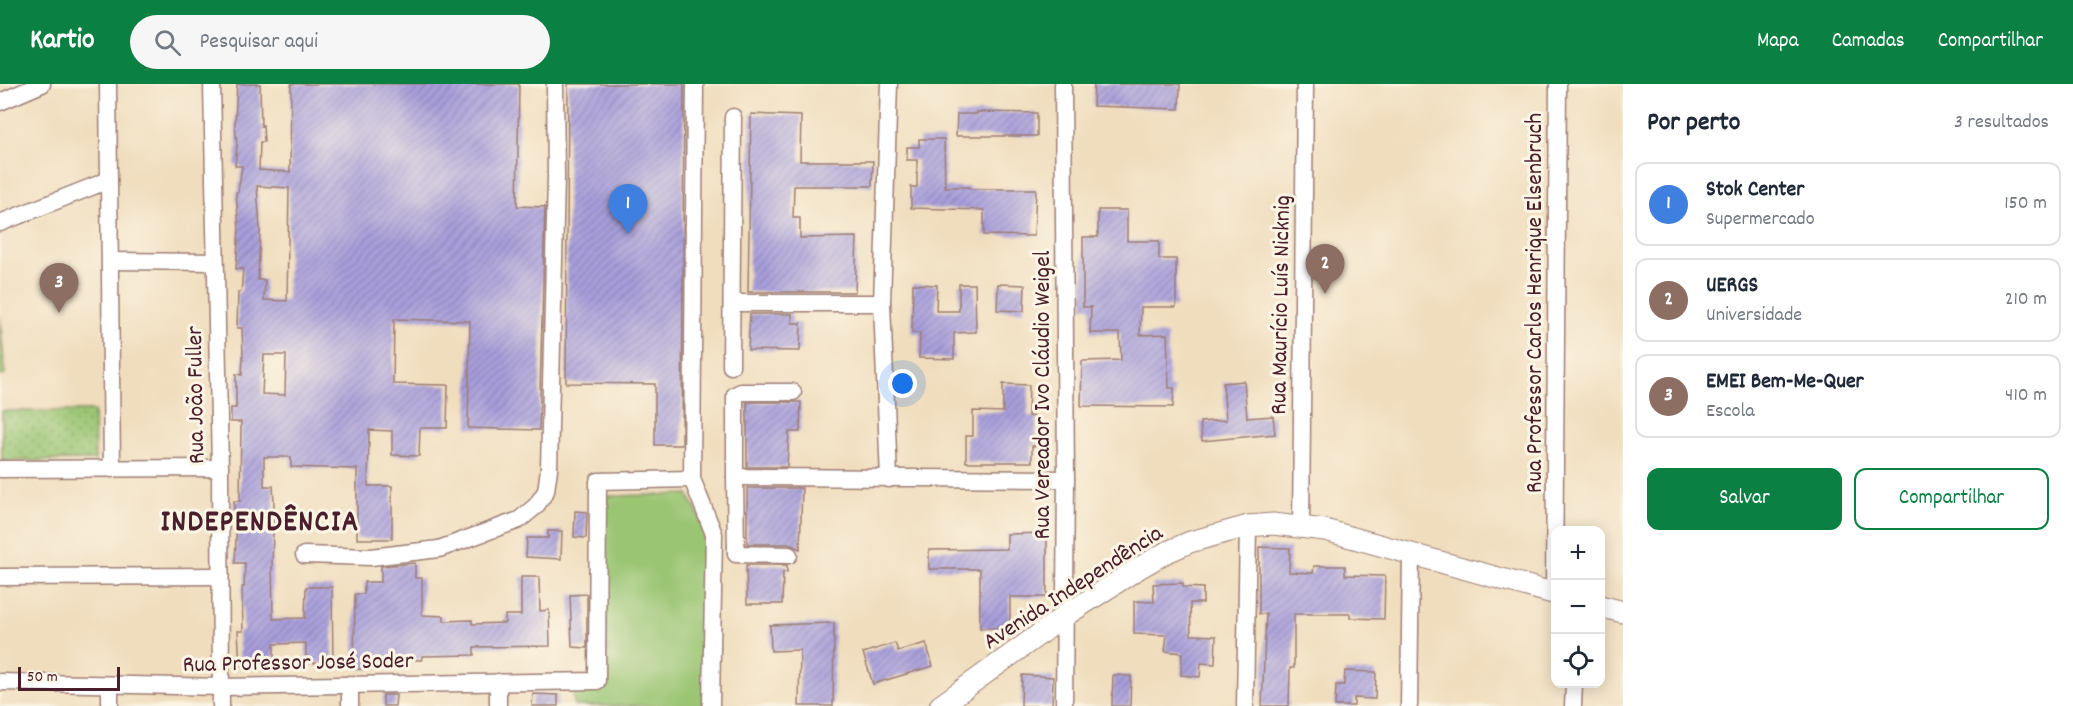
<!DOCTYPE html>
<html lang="pt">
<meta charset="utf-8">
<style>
:root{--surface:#fff;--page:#f6f6f7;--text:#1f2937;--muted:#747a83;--line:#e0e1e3;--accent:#0b8043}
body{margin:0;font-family:Dekko,sans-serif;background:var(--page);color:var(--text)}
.controls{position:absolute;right:18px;bottom:18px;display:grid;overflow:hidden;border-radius:12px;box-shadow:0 3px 15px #0003}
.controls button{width:54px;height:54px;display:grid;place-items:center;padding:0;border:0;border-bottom:2px solid var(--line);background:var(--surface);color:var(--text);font:30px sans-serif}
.scale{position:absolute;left:18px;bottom:15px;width:102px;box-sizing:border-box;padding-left:6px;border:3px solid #4a1f2b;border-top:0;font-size:16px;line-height:21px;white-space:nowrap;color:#4a1f2b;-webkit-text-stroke:4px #fcf5e5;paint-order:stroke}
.you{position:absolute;left:903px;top:300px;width:21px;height:21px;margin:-15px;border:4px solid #fff;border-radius:50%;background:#1a73e8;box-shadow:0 0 0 9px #1a73e833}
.badge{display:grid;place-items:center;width:39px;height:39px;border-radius:50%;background:var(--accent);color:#fff;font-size:20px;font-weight:700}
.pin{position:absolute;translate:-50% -50px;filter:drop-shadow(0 2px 3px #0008)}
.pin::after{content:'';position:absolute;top:32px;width:21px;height:18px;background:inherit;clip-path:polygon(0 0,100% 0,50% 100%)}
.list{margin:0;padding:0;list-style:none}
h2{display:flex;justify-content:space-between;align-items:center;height:78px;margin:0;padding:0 24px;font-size:26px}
h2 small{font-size:20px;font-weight:400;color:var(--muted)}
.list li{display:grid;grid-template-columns:39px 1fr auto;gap:18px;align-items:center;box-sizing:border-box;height:84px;margin:0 12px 12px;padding:0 12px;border:2px solid var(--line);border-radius:12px}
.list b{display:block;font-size:22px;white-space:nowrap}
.list p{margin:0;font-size:20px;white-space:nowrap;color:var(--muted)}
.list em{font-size:20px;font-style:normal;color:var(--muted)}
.actions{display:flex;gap:12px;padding:18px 24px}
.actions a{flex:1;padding:14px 0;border:2px solid var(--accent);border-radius:12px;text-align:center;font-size:21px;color:var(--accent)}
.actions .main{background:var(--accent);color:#fff}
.icon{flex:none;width:33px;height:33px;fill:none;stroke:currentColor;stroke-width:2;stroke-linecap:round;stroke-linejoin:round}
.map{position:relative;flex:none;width:1623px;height:622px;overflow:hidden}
header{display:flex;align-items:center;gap:36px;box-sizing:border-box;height:84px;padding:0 30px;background:var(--accent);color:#fff}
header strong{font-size:28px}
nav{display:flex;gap:33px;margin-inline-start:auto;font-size:21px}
.search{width:420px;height:54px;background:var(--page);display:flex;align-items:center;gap:15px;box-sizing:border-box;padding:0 21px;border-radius:33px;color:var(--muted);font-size:22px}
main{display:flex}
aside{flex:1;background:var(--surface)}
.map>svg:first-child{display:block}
</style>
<header>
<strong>Kartio</strong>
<div class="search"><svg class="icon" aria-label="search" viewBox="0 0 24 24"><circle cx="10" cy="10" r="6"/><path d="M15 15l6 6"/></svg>Pesquisar aqui</div>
<nav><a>Mapa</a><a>Camadas</a><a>Compartilhar</a></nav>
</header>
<main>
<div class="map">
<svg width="1623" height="622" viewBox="0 0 1623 622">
<defs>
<pattern id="park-dots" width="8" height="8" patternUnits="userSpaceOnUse" patternTransform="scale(1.5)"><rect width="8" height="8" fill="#9ac572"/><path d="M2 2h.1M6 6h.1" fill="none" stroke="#809f5e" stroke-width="1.8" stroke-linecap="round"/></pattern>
<pattern id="building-hatch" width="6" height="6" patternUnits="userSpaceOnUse" patternTransform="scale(1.5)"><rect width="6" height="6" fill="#a89fdc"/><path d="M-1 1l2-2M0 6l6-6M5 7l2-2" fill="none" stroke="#8b81b3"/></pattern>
</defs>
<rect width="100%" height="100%" fill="#fcf5e5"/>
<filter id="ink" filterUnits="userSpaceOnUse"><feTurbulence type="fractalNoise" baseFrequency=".0167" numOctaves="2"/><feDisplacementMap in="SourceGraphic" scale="12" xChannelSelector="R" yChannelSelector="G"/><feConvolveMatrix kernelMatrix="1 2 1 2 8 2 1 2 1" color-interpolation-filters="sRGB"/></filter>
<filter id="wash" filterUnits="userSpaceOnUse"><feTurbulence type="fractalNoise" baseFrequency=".008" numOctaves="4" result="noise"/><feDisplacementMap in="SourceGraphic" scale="24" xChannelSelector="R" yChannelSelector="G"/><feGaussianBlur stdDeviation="1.35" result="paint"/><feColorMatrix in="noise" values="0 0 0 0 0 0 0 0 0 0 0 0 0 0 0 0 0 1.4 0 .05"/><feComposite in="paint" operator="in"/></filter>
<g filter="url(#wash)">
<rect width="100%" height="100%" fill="#f0ddbd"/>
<g fill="#9ac572" stroke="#72724e" stroke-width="1.5">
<path d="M 0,232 L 5,291 L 0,292 Z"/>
<path d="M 688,410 L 707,449 L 704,622 L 574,622 L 573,606 L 608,604 L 604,419 L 609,412 Z"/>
</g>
<path fill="url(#park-dots)" stroke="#72724e" stroke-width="1.5" d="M 2,327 L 94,327 L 95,376 L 2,377 Z"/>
<g id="blocks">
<g fill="url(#building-hatch)" fill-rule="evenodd">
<path d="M 237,0 L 260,0 L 261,42 L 263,41 L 264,58 L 260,58 L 259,86 L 290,88 L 291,0 L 519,0 L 517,122 L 545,123 L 539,346 L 468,344 L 470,237 L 394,235 L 393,300 L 448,301 L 447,344 L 420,344 L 419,372 L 392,371 L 392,347 L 369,346 L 368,402 L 392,402 L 392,455 L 357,455 L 357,385 L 291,383 L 291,373 L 264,373 L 264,402 L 273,402 L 274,417 L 272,482 L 273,535 L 305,534 L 306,503 L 332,503 L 333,579 L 306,579 L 306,559 L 274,560 L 274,575 L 260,576 L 260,581 L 240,582 L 238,547 L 243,547 L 242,503 L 244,503 L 245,479 L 235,479 L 237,431 L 234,431 L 234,417 L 240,417 L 241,338 L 231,338 L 231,324 L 236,324 L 236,290 L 242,291 L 243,272 L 242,244 L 237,244 L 238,208 L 241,208 L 243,185 L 236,185 L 239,145 L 236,108 L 238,108 L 242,82 L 235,82 L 237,62 L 235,40 ZM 257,102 L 289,104 L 287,217 L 264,216 L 265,196 L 258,196 L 260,145 ZM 264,271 L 286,271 L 285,311 L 262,310 Z"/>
<path d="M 568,0 L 684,0 L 682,361 L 655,361 L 655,300 L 566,299 Z"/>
<path d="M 1094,0 L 1180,0 L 1179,25 L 1093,22 Z"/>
<path d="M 977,28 L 1037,29 L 1037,52 L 956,52 L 957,30 L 977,30 Z"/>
<path d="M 751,30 L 801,32 L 800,77 L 873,77 L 872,102 L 794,102 L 793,134 L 800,134 L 800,154 L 857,153 L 855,208 L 748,208 Z"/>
<path d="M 919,55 L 944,55 L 945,103 L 969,103 L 969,105 L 1036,105 L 1034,152 L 984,151 L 984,126 L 911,124 L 911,103 L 917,103 L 917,76 L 907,76 L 907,63 L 919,63 Z"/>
<path d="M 1098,126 L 1127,126 L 1127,157 L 1159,157 L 1159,175 L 1176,175 L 1176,223 L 1141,223 L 1140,251 L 1167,250 L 1169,304 L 1174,304 L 1173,323 L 1081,322 L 1082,277 L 1121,276 L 1120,249 L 1090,249 L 1091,223 L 1083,223 L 1083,153 L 1098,153 Z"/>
<path d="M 913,200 L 937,201 L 936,227 L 959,227 L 959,200 L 975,200 L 976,248 L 954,249 L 954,275 L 919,274 L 920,249 L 912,249 Z"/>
<path d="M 998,200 L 1025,201 L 1024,227 L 997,226 Z"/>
<path d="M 750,230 L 792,230 L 792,239 L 801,239 L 800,267 L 748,266 Z"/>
<path d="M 1244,297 L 1247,334 L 1273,332 L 1275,350 L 1202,357 L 1200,338 L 1226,336 L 1223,299 Z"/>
<path d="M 1003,300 L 1029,301 L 1028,332 L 1037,333 L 1035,362 L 1032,362 L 1032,378 L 966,378 L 966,352 L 973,352 L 973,327 L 1003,328 Z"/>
<path d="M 747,318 L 801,318 L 800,348 L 789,348 L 787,383 L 747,383 Z"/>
<path d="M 747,404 L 802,404 L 800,465 L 789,460 L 747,460 Z"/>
<path d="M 575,427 L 587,428 L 586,454 L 574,453 Z"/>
<path d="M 548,447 L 562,447 L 561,475 L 526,473 L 527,454 L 548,454 Z"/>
<path d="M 1047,449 L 1047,513 L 1010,513 L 1010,544 L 980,544 L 980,485 L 929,485 L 929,466 L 1007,465 L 1007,450 Z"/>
<path d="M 1259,463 L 1290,464 L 1289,488 L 1313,489 L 1314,482 L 1345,482 L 1345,491 L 1385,492 L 1384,535 L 1350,534 L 1350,530 L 1294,530 L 1294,584 L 1290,584 L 1289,622 L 1262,622 L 1266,530 L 1259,530 Z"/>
<path d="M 415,479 L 415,494 L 422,494 L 422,531 L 444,532 L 444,537 L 472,536 L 472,540 L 505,539 L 505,531 L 521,531 L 521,493 L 539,493 L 540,527 L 549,526 L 550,562 L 474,563 L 474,571 L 422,572 L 422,576 L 374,575 L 374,585 L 354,585 L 355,510 L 364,510 L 364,498 L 381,498 L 381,482 Z"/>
<path d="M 746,481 L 787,481 L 787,488 L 783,488 L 782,520 L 747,520 Z"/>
<path d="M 1183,499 L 1183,503 L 1203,504 L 1203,519 L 1190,519 L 1191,551 L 1216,552 L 1215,580 L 1201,579 L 1200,593 L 1181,591 L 1182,569 L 1165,567 L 1167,551 L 1134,550 L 1134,517 L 1154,518 L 1153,500 Z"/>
<path d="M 587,510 L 587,564 L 572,563 L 570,511 Z"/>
<path d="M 834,539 L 833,622 L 799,622 L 800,566 L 771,567 L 770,541 Z"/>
<path d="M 895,559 L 898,567 L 926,559 L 933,582 L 873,600 L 863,569 Z"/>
<path d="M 1345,587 L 1376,588 L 1375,615 L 1354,614 L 1354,622 L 1335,622 L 1336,601 L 1344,601 Z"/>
<path d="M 1022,591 L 1053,593 L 1052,622 L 1021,622 Z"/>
<path d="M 1113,591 L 1131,592 L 1130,622 L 1112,622 Z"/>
<path d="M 533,610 L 558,611 L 558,622 L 532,622 Z"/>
<path d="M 383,611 L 396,611 L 395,622 L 383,622 Z"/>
</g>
</g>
</g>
<g filter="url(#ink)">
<use href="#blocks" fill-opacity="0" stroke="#9d7e74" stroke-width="1.5"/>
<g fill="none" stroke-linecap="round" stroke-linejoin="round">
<g stroke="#9d7e74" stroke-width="19">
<g id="minor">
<path d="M 108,0 L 112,385"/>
<path d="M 212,0 L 220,384 L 221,622"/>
<path d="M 695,0 L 692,395 L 714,450 L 711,622"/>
<path d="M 889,0 L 882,219 L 889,395"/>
<path d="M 1063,0 L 1066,395 L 1064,622"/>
<path d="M 0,18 L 42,0"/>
<path d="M 0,139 L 109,96"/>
<path d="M 111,177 L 215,178"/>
<path d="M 732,219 L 882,219"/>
<path d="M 731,282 L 733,33"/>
<path d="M 793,308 L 741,308 L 735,311 L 735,393 L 1066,395"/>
<path d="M 0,385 L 220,384"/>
<path d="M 735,393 L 736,470 L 789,471"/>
<path d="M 1301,443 L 1305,0"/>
<path d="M 304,471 L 371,473 L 439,465 L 519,436 L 536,422 L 546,407 L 549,385 L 556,93 L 555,0"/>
<path d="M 0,493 L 220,492"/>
<path d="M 1554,510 L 1558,0"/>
<path d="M 0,598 L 221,603 L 597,597 L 598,397 L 692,395"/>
<path d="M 498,598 L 498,622"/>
<path d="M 110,601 L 110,622"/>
<path d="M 350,622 L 350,600"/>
<path d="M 1245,622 L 1248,442"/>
<path d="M 1409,622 L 1411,469"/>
<path d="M 1573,622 L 1574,600"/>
</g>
</g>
<g stroke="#9d7e74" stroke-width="23">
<g id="major">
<path d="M 1600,522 L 1623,528"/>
<path d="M 940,622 L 1066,531 L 1139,484 L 1165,469 L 1190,458 L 1248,442 L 1273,440 L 1325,446 L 1556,510"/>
</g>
</g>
<use href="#minor" stroke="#fff" stroke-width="16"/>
<use href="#major" stroke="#fff" stroke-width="21"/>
</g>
</g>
<g text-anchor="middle" stroke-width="6" stroke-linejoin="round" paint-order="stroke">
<g font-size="24" fill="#4a1f2b" stroke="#fcf5e5">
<text transform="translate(1533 219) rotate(-90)" y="8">Rua Professor Carlos Henrique Elsenbruch</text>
<text transform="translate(1279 221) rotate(-89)" y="8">Rua Maurício Luís Nicknig</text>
<text transform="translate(194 311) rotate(-91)" y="8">Rua João Fuller</text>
<text transform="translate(1041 311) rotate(-90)" y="8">Rua Vereador Ivo Cláudio Weigel</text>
<text transform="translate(1072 502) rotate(-33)" y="8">Avenida Independência</text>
<text transform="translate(298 577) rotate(-1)" y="8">Rua Professor José Soder</text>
</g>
<g font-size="30" font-weight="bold" letter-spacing="1.5" fill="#4a1f2b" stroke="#fcf5e5">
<text x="260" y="446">INDEPENDÊNCIA</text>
</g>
</g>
</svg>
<div class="controls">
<button>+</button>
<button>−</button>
<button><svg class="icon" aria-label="locate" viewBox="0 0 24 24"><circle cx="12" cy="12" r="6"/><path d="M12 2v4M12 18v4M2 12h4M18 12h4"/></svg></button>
</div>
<div class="scale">50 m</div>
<div class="you"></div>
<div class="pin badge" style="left:628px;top:150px;background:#3f7fe0">1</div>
<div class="pin badge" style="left:1325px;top:210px;background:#8d6e63">2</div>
<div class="pin badge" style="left:59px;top:229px;background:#8d6e63">3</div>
</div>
<aside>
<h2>Por perto<small>3 resultados</small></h2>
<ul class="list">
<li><span class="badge" style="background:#3f7fe0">1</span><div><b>Stok Center</b><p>Supermercado</p></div><em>150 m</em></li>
<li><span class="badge" style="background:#8d6e63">2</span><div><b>UERGS</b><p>Universidade</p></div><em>210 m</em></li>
<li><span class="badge" style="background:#8d6e63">3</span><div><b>EMEI Bem-Me-Quer</b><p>Escola</p></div><em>410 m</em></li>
</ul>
<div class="actions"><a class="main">Salvar</a><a>Compartilhar</a></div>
</aside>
</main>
